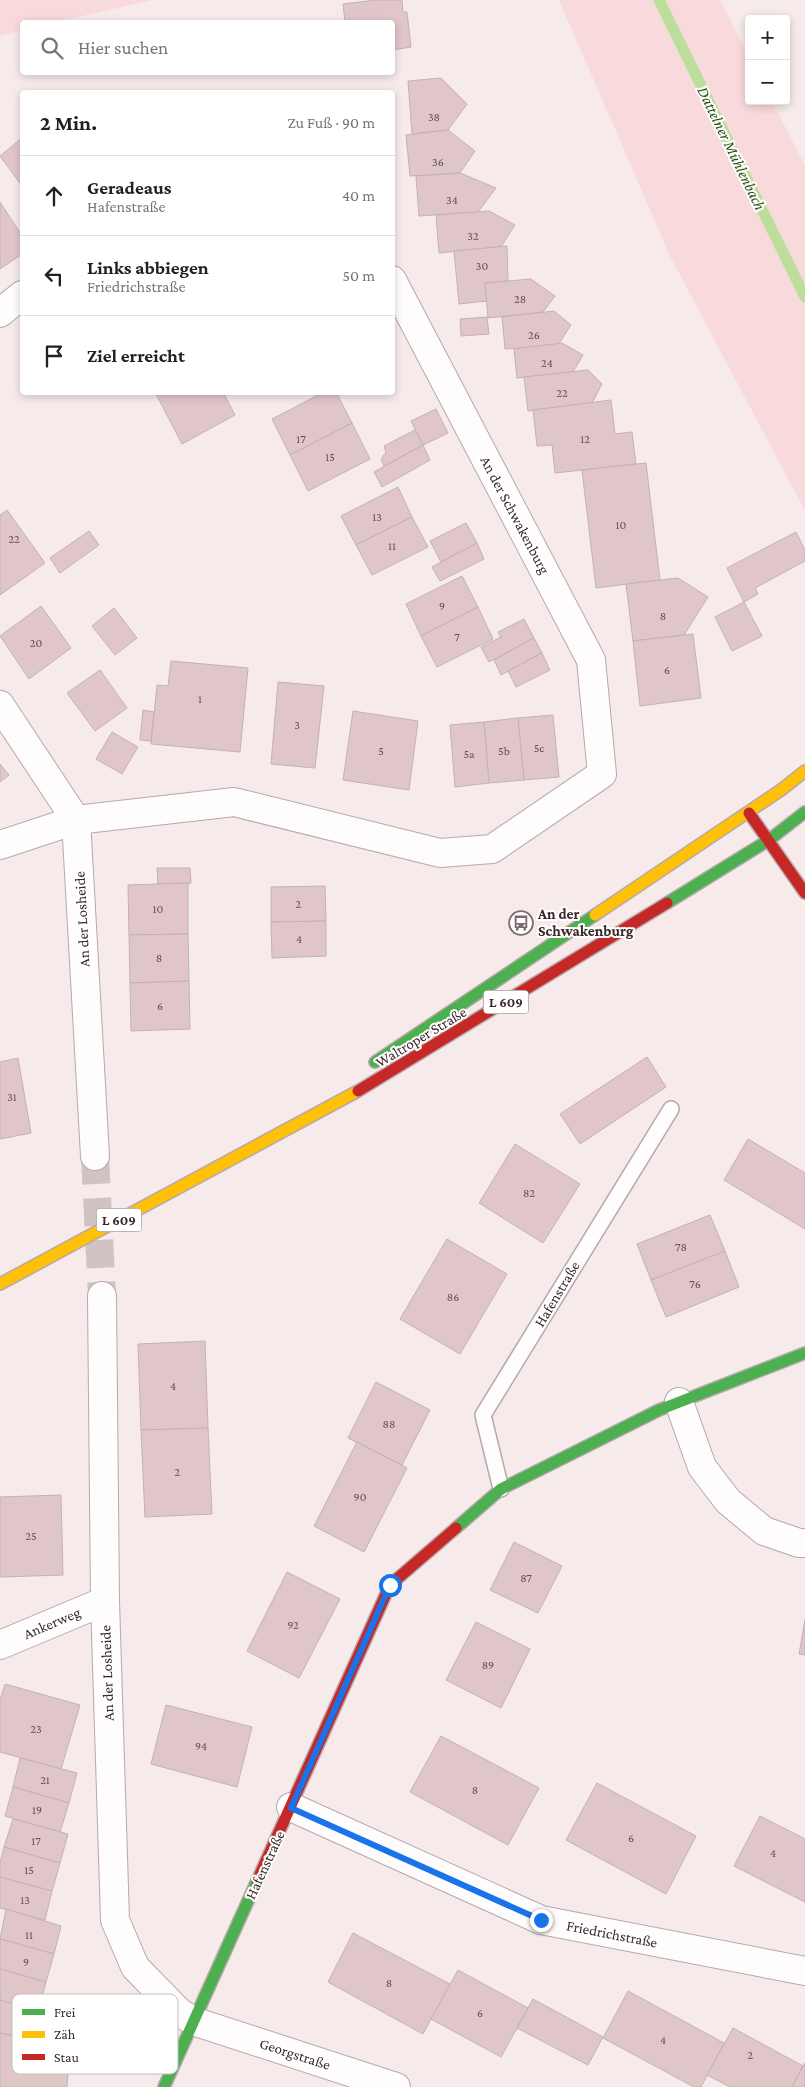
<!DOCTYPE html>
<html lang="de">
<meta charset="utf-8">
<style>
:root{--surface:#fff;--page:#f2f2f2;--text:#202124;--muted:#757577;--line:#e0e0e0}
body{margin:0;font-family:"Crimson Pro",serif;background:var(--page);color:var(--text)}
.controls{position:absolute;right:15px;top:15px;display:grid;overflow:hidden;border-radius:5px;box-shadow:0 2px 8px #0003}
.controls button{width:45px;height:45px;display:grid;place-items:center;padding:0;border:0;border-bottom:1px solid var(--line);background:var(--surface);color:var(--text);font:25px sans-serif}
.stop{position:absolute;width:15px;height:15px;margin:-11px;border:4px solid #1a73e8;border-radius:50%;background:#fff}
.stop.end{background:#1a73e8;border-color:#fff;box-shadow:0 1px 5px #0008}
.list{margin:0;padding:0;list-style:none}
h2{display:flex;justify-content:space-between;align-items:center;height:65px;margin:0;padding:0 20px;font-size:21px}
h2 small{font-size:16px;font-weight:400;color:var(--muted)}
.list li{display:grid;grid-template-columns:32px 1fr auto;gap:15px;align-items:center;box-sizing:border-box;height:80px;padding:0 20px;border-top:1px solid var(--line)}
.list b{display:block;font-size:19px;white-space:nowrap}
.list p{margin:0;font-size:16px;white-space:nowrap;color:var(--muted)}
.list em{font-size:16px;font-style:normal;color:var(--muted)}
.icon{flex:none;width:28px;height:28px;fill:none;stroke:currentColor;stroke-width:2;stroke-linecap:round;stroke-linejoin:round}
.map{position:relative;flex:none;width:805px;height:2087px;overflow:hidden}
.search{position:absolute;background:var(--surface);box-shadow:0 2px 8px #0003;left:20px;top:20px;width:375px;height:55px;display:flex;align-items:center;gap:12px;box-sizing:border-box;padding:0 18px;border-radius:5px;color:var(--muted);font-size:19px}
.panel{position:absolute;background:var(--surface);box-shadow:0 2px 8px #0003;left:20px;top:90px;width:375px;height:305px;border-radius:5px}
.map>svg:first-child{display:block}
</style>
<div class="map">
<svg width="805" height="2087" viewBox="0 0 805 2087">
<rect width="100%" height="100%" fill="#f6eaea"/>
<g fill="#f8dadc">
<path d="M 0,0 L 152,0 L 56,22 L 22,22 L 22,30 L 0,36 Z"/>
<path d="M 559,0 L 720,0 L 749,56 L 749,101 L 772,101 L 805,166 L 805,511 L 670,256 Z"/>
</g>
<g fill="none" stroke-linecap="round" stroke-linejoin="round">
<path stroke="#bdde9a" stroke-width="11" d="M 659,0 L 805,297"/>
</g>
<g fill="#e1c6c9" stroke="#c1b2b4">
<path d="M 376,0 L 402,0 L 403,12 L 407,12 L 411,47 L 392,50 L 392,22 L 345,22 L 343,4 Z"/>
<path d="M 441,78 L 467,104 L 448,130 L 412,134 L 408,81 Z"/>
<path d="M 448,130 L 475,151 L 460,173 L 410,176 L 406,135 Z"/>
<path d="M 22,138 L 22,186 L 0,156 Z"/>
<path d="M 460,173 L 496,188 L 478,212 L 419,216 L 416,176 Z"/>
<path d="M 0,202 L 22,236 L 22,254 L 0,269 Z"/>
<path d="M 489,211 L 515,225 L 501,247 L 439,253 L 436,215 Z"/>
<path d="M 507,246 L 508,281 L 485,283 L 487,301 L 459,304 L 454,251 Z"/>
<path d="M 531,279 L 555,296 L 543,312 L 488,318 L 485,283 Z"/>
<path d="M 554,311 L 571,325 L 558,345 L 505,349 L 502,317 Z"/>
<path d="M 487,317 L 489,334 L 461,336 L 460,319 Z"/>
<path d="M 562,343 L 583,355 L 573,372 L 517,378 L 514,349 Z"/>
<path d="M 588,370 L 602,384 L 592,403 L 528,411 L 524,377 Z"/>
<path d="M 155,392 L 223,392 L 235,415 L 182,444 Z"/>
<path d="M 324,392 L 336,392 L 352,423 L 290,455 L 272,419 Z"/>
<path d="M 611,400 L 615,434 L 632,432 L 636,464 L 555,473 L 552,445 L 537,446 L 533,410 Z"/>
<path d="M 436,409 L 448,433 L 423,445 L 411,421 Z"/>
<path d="M 352,423 L 370,459 L 308,491 L 290,455 Z"/>
<path d="M 415,430 L 423,445 L 384,466 L 381,459 L 386,452 L 384,446 Z"/>
<path d="M 423,445 L 430,460 L 382,487 L 374,472 Z"/>
<path d="M 646,463 L 660,580 L 596,588 L 582,470 Z"/>
<path d="M 398,487 L 412,517 L 356,545 L 341,516 Z"/>
<path d="M 7,510 L 45,563 L 0,595 L 0,515 Z"/>
<path d="M 412,517 L 428,547 L 372,575 L 356,545 Z"/>
<path d="M 466,523 L 477,543 L 441,562 L 430,541 Z"/>
<path d="M 89,531 L 99,545 L 60,573 L 50,558 Z"/>
<path d="M 796,532 L 805,550 L 805,561 L 755,588 L 758,594 L 744,602 L 727,568 Z"/>
<path d="M 477,543 L 484,559 L 440,581 L 432,567 Z"/>
<path d="M 462,576 L 478,607 L 421,636 L 406,604 Z"/>
<path d="M 678,578 L 708,597 L 684,635 L 633,641 L 626,584 Z"/>
<path d="M 744,602 L 762,636 L 732,651 L 715,617 Z"/>
<path d="M 41,606 L 71,648 L 29,679 L 0,636 Z"/>
<path d="M 478,607 L 493,639 L 437,667 L 421,636 Z"/>
<path d="M 114,608 L 137,638 L 115,655 L 92,626 Z"/>
<path d="M 524,619 L 534,638 L 489,662 L 481,647 L 501,637 L 498,632 Z"/>
<path d="M 693,634 L 701,698 L 640,706 L 633,641 Z"/>
<path d="M 534,638 L 542,653 L 501,675 L 494,660 Z"/>
<path d="M 542,653 L 550,670 L 516,687 L 508,671 Z"/>
<path d="M 171,661 L 248,668 L 240,752 L 151,744 L 157,685 L 168,686 Z"/>
<path d="M 100,670 L 127,708 L 95,731 L 67,693 Z"/>
<path d="M 278,682 L 324,686 L 315,768 L 271,764 Z"/>
<path d="M 143,710 L 154,712 L 151,741 L 140,740 Z"/>
<path d="M 353,711 L 418,721 L 409,790 L 343,780 Z"/>
<path d="M 553,715 L 559,777 L 524,780 L 518,718 Z"/>
<path d="M 518,718 L 524,780 L 489,783 L 484,722 Z"/>
<path d="M 484,722 L 489,783 L 455,787 L 450,725 Z"/>
<path d="M 112,732 L 138,747 L 122,774 L 96,759 Z"/>
<path d="M 0,764 L 9,775 L 0,782 Z"/>
<path d="M 157,868 L 190,868 L 191,883 L 158,884 Z"/>
<path d="M 188,883 L 188,934 L 129,935 L 128,885 Z"/>
<path d="M 325,886 L 326,921 L 271,922 L 271,887 Z"/>
<path d="M 326,921 L 326,956 L 272,958 L 271,922 Z"/>
<path d="M 188,934 L 189,981 L 130,983 L 129,935 Z"/>
<path d="M 189,981 L 190,1029 L 131,1031 L 130,983 Z"/>
<path d="M 647,1057 L 666,1087 L 580,1144 L 560,1114 Z"/>
<path d="M 18,1058 L 31,1133 L 0,1139 L 0,1062 Z"/>
<path d="M 748,1139 L 805,1173 L 805,1229 L 724,1180 Z"/>
<path d="M 515,1144 L 580,1184 L 543,1243 L 479,1203 Z"/>
<path d="M 710,1215 L 725,1251 L 651,1280 L 637,1244 Z"/>
<path d="M 447,1239 L 507,1274 L 460,1354 L 400,1319 Z"/>
<path d="M 725,1251 L 739,1287 L 666,1317 L 651,1280 Z"/>
<path d="M 205,1341 L 208,1428 L 141,1430 L 138,1344 Z"/>
<path d="M 376,1382 L 430,1410 L 402,1465 L 348,1438 Z"/>
<path d="M 208,1428 L 212,1514 L 145,1517 L 141,1430 Z"/>
<path d="M 357,1442 L 407,1468 L 364,1552 L 314,1526 Z"/>
<path d="M 61,1495 L 63,1575 L 0,1577 L 0,1497 Z"/>
<path d="M 514,1542 L 562,1566 L 538,1613 L 490,1590 Z"/>
<path d="M 287,1572 L 340,1599 L 299,1678 L 247,1651 Z"/>
<path d="M 805,1620 L 805,1655 L 799,1654 Z"/>
<path d="M 476,1622 L 530,1649 L 501,1708 L 446,1680 Z"/>
<path d="M 5,1684 L 80,1705 L 61,1769 L 0,1752 L 0,1700 Z"/>
<path d="M 166,1705 L 252,1727 L 237,1787 L 151,1764 Z"/>
<path d="M 441,1736 L 539,1788 L 508,1845 L 410,1792 Z"/>
<path d="M 20,1758 L 77,1773 L 69,1803 L 13,1787 Z"/>
<path d="M 597,1783 L 696,1836 L 666,1894 L 566,1840 Z"/>
<path d="M 13,1787 L 69,1803 L 60,1832 L 5,1816 Z"/>
<path d="M 760,1816 L 805,1839 L 805,1902 L 734,1866 Z"/>
<path d="M 13,1819 L 68,1834 L 60,1863 L 4,1847 Z"/>
<path d="M 4,1847 L 60,1863 L 52,1891 L 0,1877 L 0,1863 Z"/>
<path d="M 0,1877 L 52,1891 L 45,1920 L 0,1908 Z"/>
<path d="M 6,1909 L 61,1926 L 54,1954 L 0,1939 Z"/>
<path d="M 353,1933 L 450,1984 L 423,2034 L 328,1982 Z"/>
<path d="M 0,1939 L 54,1954 L 46,1982 L 0,1969 Z"/>
<path d="M 0,1969 L 46,1982 L 38,2011 L 0,2000 Z"/>
<path d="M 458,1970 L 528,2008 L 501,2057 L 431,2019 Z"/>
<path d="M 628,1991 L 724,2043 L 701,2087 L 694,2087 L 603,2038 Z"/>
<path d="M 533,1999 L 603,2037 L 588,2065 L 517,2028 Z"/>
<path d="M 0,2000 L 38,2011 L 30,2038 L 0,2033 Z"/>
<path d="M 733,2028 L 803,2066 L 792,2087 L 730,2087 L 707,2075 Z"/>
<path d="M 0,2033 L 49,2044 L 46,2070 L 68,2073 L 67,2087 L 0,2087 Z"/>
<path d="M 805,2063 L 805,2087 L 792,2087 L 803,2066 Z"/>
</g>
<g fill="none" stroke-linecap="round" stroke-linejoin="round">
<path stroke="#d1c3c3" stroke-width="28" stroke-dasharray="28 14" stroke-linecap="butt" d="M 95,1156 L 102,1296"/>
<g stroke="#b7a9aa" stroke-width="18">
<path id="lane" d="M 501,1489 L 483,1415 L 671,1109"/>
</g>
<g stroke="#b7a9aa" stroke-width="30">
<g id="street">
<path d="M 0,313 L 22,295"/>
<path d="M 0,705 L 76,820 L 95,1156"/>
<path d="M 0,845 L 76,820 L 234,802 L 440,853 L 492,849 L 602,774 L 591,660 L 392,280"/>
<path d="M 102,1296 L 105,1601 L 115,1920 L 135,1967 L 179,2012 L 193,2021 L 396,2087"/>
<path d="M 679,1402 L 702,1467 L 728,1501 L 764,1531 L 799,1543 L 805,1543"/>
<path d="M 0,1645 L 105,1601"/>
<path d="M 291,1807 L 541,1920 L 805,1971"/>
</g>
</g>
<g stroke="#b7a9aa" stroke-width="14">
<g id="fast">
<path d="M 667,903 L 769,840 L 805,812"/>
<path d="M 375,1062 L 595,915"/>
<path d="M 456,1528 L 501,1489 L 659,1410 L 805,1353"/>
<path d="M 164,2087 L 257,1881"/>
</g>
</g>
<g stroke="#b7a9aa" stroke-width="14">
<g id="slow">
<path d="M 595,915 L 781,790 L 805,771"/>
<path d="M 0,1284 L 358,1091"/>
</g>
</g>
<g stroke="#b7a9aa" stroke-width="14">
<g id="jam">
<path d="M 749,813 L 805,893"/>
<path d="M 358,1091 L 667,903"/>
<path d="M 257,1881 L 390,1585 L 456,1528"/>
</g>
</g>
<use href="#lane" stroke="#fefcfc" stroke-width="15"/>
<use href="#street" stroke="#fefcfc" stroke-width="28"/>
<use href="#fast" stroke="#4caf50" stroke-width="11"/>
<use href="#slow" stroke="#ffc107" stroke-width="11"/>
<use href="#jam" stroke="#c62828" stroke-width="11"/>
</g>
<g fill="none" stroke-linecap="round" stroke-linejoin="round">
<path stroke="#1a73e8" stroke-width="6" d="M 390,1585 L 291,1808 L 541,1920"/>
</g>
<defs>
<g id="bus-ring" transform="scale(1.25)"><circle r="9.5" fill="#fff" stroke="#7c6b6d" stroke-width="1.5"/><path d="M-5-6H5V4H4V6H2V4H-2V6H-4V4H-5ZM-3.5-4V0h7V-4ZM-3.5 1.2v1.5H-2V1.2ZM2 1.2v1.5H3.5V1.2Z" fill="#7c6b6d"/></g>
</defs>
<g fill-rule="evenodd">
<use href="#bus-ring" x="521" y="923"/>
</g>
<g text-anchor="middle" stroke-width="4" stroke-linejoin="round" paint-order="stroke">
<g font-size="12" fill="#644f51">
<text x="434" y="121">38</text>
<text x="438" y="166">36</text>
<text x="452" y="204">34</text>
<text x="473" y="240">32</text>
<text x="482" y="270">30</text>
<text x="520" y="303">28</text>
<text x="534" y="339">26</text>
<text x="547" y="367">24</text>
<text x="562" y="397">22</text>
<text x="301" y="443">17</text>
<text x="585" y="443">12</text>
<text x="330" y="461">15</text>
<text x="377" y="521">13</text>
<text x="621" y="529">10</text>
<text x="14" y="543">22</text>
<text x="392" y="550">11</text>
<text x="442" y="610">9</text>
<text x="663" y="620">8</text>
<text x="457" y="641">7</text>
<text x="36" y="647">20</text>
<text x="667" y="674">6</text>
<text x="200" y="703">1</text>
<text x="297" y="729">3</text>
<text x="539" y="752">5c</text>
<text x="381" y="755">5</text>
<text x="504" y="755">5b</text>
<text x="469" y="758">5a</text>
<text x="298" y="908">2</text>
<text x="158" y="913">10</text>
<text x="299" y="943">4</text>
<text x="159" y="962">8</text>
<text x="160" y="1010">6</text>
<text x="12" y="1101">31</text>
<text x="529" y="1197">82</text>
<text x="681" y="1251">78</text>
<text x="695" y="1288">76</text>
<text x="453" y="1301">86</text>
<text x="173" y="1390">4</text>
<text x="389" y="1428">88</text>
<text x="177" y="1476">2</text>
<text x="360" y="1501">90</text>
<text x="31" y="1540">25</text>
<text x="526" y="1582">87</text>
<text x="293" y="1629">92</text>
<text x="488" y="1669">89</text>
<text x="36" y="1733">23</text>
<text x="201" y="1750">94</text>
<text x="45" y="1784">21</text>
<text x="475" y="1794">8</text>
<text x="37" y="1814">19</text>
<text x="631" y="1842">6</text>
<text x="36" y="1845">17</text>
<text x="773" y="1857">4</text>
<text x="29" y="1874">15</text>
<text x="25" y="1904">13</text>
<text x="29" y="1939">11</text>
<text x="26" y="1966">9</text>
<text x="389" y="1987">8</text>
<text x="480" y="2017">6</text>
<text x="663" y="2044">4</text>
<text x="750" y="2059">2</text>
</g>
<g fill="#fff" stroke="#766869" stroke-width="1">
<rect x="483.5" y="990.5" width="45" height="23" rx="4"/>
<rect x="96.5" y="1208.5" width="45" height="23" rx="4"/>
</g>
<g font-size="14" font-weight="bold" fill="#3b2729">
<text x="506" y="1007">L 609</text>
<text x="119" y="1225">L 609</text>
</g>
<g font-size="15" fill="#3b2729" stroke="#fff">
<text transform="translate(515 515) rotate(62)" y="5">An der Schwakenburg</text>
<text transform="translate(82 919) rotate(-93)" y="5">An der Losheide</text>
<text transform="translate(421 1037) rotate(-31)" y="5">Waltroper Straße</text>
<text transform="translate(557 1294) rotate(-59)" y="5">Hafenstraße</text>
<text transform="translate(52 1623) rotate(-23)" y="5">Ankerweg</text>
<text transform="translate(107 1673) rotate(-92)" y="5">An der Losheide</text>
<text transform="translate(265 1865) rotate(-65)" y="5">Hafenstraße</text>
<text transform="translate(612 1934) rotate(11)" y="5">Friedrichstraße</text>
<text transform="translate(295 2054) rotate(18)" y="5">Georgstraße</text>
</g>
<g font-size="15" font-weight="bold" fill="#3b2729" stroke="#fff" text-anchor="start">
<text x="538" y="919">An der<tspan x="538" dy="17">Schwakenburg</tspan></text>
</g>
<g font-size="16" font-style="italic" fill="#31520d" stroke="#fff">
<text transform="translate(732 148) rotate(64)" y="6">Dattelner Mühlenbach</text>
</g>
</g>
<rect x="12" y="1994" width="166" height="80" rx="8" fill="#fff" stroke="#c4bebf" stroke-width="1"/>
<rect x="22" y="2009" width="23" height="6" fill="#4caf50"/>
<rect x="22" y="2031" width="23" height="7" fill="#ffc107"/>
<rect x="22" y="2054" width="23" height="6" fill="#c62828"/>
<g font-size="14" fill="#3b2729">
<text x="54" y="2017">Frei</text>
<text x="54" y="2039">Zäh</text>
<text x="54" y="2062">Stau</text>
</g>
</svg>
<div class="controls">
<button>+</button>
<button>−</button>
</div>
<div class="stop" style="left:390px;top:1585px"></div>
<div class="stop end" style="left:541px;top:1920px"></div>
<div class="search"><svg class="icon" aria-label="search" viewBox="0 0 24 24"><circle cx="10" cy="10" r="6"/><path d="M15 15l6 6"/></svg>Hier suchen</div>
<section class="panel">
<h2>2 Min.<small>Zu Fuß · 90 m</small></h2>
<ul class="list">
<li><svg class="icon" aria-label="ahead" viewBox="0 0 24 24"><path d="M12 20V5M6 11l6-6 6 6"/></svg><div><b>Geradeaus</b><p>Hafenstraße</p></div><em>40 m</em></li>
<li><svg class="icon" aria-label="left" viewBox="0 0 24 24"><path d="M17 20v-9H6M10 6l-5 5 5 5"/></svg><div><b>Links abbiegen</b><p>Friedrichstraße</p></div><em>50 m</em></li>
<li><svg class="icon" aria-label="arrive" viewBox="0 0 24 24"><path d="M6 21V4h12l-3 4 3 4H6"/></svg><div><b>Ziel erreicht</b></div></li>
</ul>
</section>
</div>
